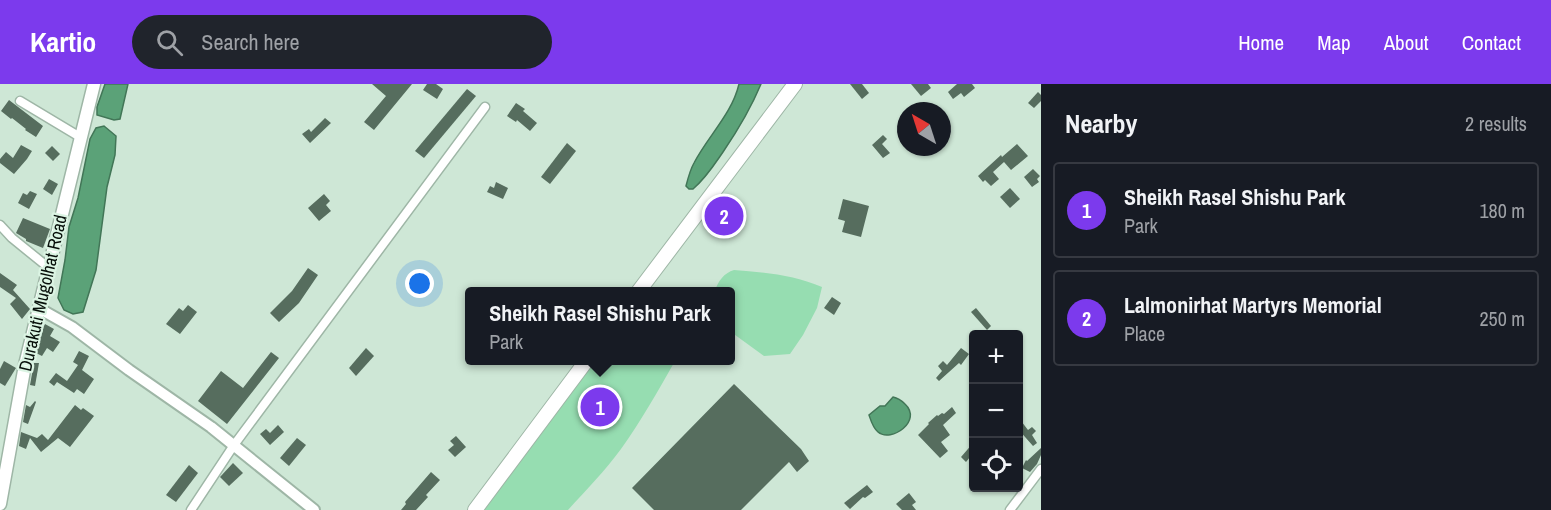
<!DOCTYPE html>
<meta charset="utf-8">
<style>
:root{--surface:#171b24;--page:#20242c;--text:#f1f3f6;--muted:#9ea1a6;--line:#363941;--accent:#7c3aed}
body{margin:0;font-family:"Archivo Narrow",sans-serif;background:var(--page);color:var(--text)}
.controls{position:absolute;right:18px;bottom:18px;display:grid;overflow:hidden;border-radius:6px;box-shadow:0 2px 4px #0004}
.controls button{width:54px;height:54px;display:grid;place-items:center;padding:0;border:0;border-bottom:2px solid var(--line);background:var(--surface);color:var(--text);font:30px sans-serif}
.compass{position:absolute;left:897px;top:18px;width:54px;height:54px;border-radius:50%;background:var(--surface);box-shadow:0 2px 4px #0004;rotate:321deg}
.you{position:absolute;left:420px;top:200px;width:21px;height:21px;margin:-15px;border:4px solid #fff;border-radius:50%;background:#1a73e8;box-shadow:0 0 0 9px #1a73e833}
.badge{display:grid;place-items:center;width:39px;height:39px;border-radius:50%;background:var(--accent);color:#fff;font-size:20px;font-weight:700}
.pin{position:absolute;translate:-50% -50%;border:3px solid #fff;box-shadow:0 2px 6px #0006}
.popup{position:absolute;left:465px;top:203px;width:270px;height:78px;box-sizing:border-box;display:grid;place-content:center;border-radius:6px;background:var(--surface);filter:drop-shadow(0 2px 4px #0005);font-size:20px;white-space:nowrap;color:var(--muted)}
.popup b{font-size:22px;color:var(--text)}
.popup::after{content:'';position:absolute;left:50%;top:100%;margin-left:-12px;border:12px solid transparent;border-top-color:var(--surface)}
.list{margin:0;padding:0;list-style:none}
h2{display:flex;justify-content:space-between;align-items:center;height:78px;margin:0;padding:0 24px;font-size:26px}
h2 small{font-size:20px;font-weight:400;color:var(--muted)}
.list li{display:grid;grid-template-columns:39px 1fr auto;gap:18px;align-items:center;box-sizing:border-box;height:96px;margin:0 12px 12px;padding:0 12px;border:2px solid var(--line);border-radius:6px}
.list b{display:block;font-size:22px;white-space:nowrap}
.list p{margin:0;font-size:20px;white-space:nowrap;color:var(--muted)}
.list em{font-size:20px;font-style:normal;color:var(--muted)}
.icon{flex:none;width:33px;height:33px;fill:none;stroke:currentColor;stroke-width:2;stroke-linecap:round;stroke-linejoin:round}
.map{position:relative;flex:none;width:1041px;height:426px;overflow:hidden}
header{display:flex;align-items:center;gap:36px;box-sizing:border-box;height:84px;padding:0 30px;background:var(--accent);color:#fff}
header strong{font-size:28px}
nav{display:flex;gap:33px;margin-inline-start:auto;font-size:21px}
.search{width:420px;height:54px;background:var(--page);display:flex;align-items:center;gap:15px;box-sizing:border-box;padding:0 21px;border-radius:33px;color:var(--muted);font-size:22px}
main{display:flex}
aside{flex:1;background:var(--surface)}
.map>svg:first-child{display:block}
</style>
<header>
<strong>Kartio</strong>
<div class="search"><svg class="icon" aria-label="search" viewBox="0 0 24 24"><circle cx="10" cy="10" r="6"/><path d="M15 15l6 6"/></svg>Search here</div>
<nav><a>Home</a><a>Map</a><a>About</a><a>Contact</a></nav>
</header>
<main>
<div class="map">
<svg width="1041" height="426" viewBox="0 0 1041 426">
<rect width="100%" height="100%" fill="#cee7d6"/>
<g fill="#96ddb1">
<path d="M 734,186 C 763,188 795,191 822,203 L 817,224 L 803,251 L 790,270 L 764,272 L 731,248 L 730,208 L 715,207 C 718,197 724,189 734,186 Z"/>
<path d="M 587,277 L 675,277 C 658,307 641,337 621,365 C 605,387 586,406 568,426 L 475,426 Z"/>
</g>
<g fill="#5ba278" stroke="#427657" stroke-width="1.5">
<path d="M 105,0 L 128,0 L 120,35 L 114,36 L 97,31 L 97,23 Z"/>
<path d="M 739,0 L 761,0 C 751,24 738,46 723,68 C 714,81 706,94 693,105 L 689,105 L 686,102 C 688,94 690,86 694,79 C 708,52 732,30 739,0 Z"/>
<path d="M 104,42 L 116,52 L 115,71 L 107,103 L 96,186 L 83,228 L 73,230 L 64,226 L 58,214 L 65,176 L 69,143 L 78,114 L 90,55 L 96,44 Z"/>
<path d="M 893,313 C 898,314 901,316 905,320 C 923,337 891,359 878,348 C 873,344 871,337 869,331 L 880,322 L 885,322 Z"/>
</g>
<g fill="#566d5e">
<path d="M 372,0 L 412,0 L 374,46 L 364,38 L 386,12 Z"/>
<path d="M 427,0 L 436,0 L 443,5 L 437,15 L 423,6 Z"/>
<path d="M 850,0 L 862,0 L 869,9 L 862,15 Z"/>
<path d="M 911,0 L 928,0 L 931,4 L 921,12 Z"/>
<path d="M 957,0 L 972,0 L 975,4 L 964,13 L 961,9 L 953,15 L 948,8 Z"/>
<path d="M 467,5 L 476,12 L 424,74 L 415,67 Z"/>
<path d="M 1038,8 L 1041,11 L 1041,17 L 1034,24 L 1028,19 Z"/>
<path d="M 9,16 L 43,42 L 36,53 L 25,46 L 26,45 L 12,34 L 11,35 L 1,27 Z"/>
<path d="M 516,19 L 525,25 L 523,27 L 537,39 L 530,47 L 517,36 L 516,38 L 507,32 Z"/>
<path d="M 325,34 L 331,39 L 310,59 L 302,50 L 309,45 L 311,48 Z"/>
<path d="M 883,51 L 887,55 L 882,60 L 890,69 L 883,74 L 872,61 Z"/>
<path d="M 567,59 L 576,67 L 550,100 L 541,93 Z"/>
<path d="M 1017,60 L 1028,72 L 1011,86 L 1004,78 L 993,88 L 999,95 L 991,102 L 985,96 L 983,98 L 978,92 L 1001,71 L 1002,73 Z"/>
<path d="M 21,61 L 32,67 L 27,75 L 14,90 L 0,79 L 0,75 L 6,68 L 13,74 Z"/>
<path d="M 52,62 L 60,70 L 53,77 L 45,69 Z"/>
<path d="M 1033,85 L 1040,92 L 1037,95 L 1039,98 L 1032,103 L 1024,93 Z"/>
<path d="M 49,95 L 58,100 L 52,111 L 43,105 Z"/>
<path d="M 496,98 L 508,104 L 503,115 L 487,108 L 490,102 L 494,104 Z"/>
<path d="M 1010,104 L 1020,115 L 1010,124 L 1000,113 Z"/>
<path d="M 30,107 L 37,110 L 29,125 L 18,119 L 23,109 L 27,111 Z"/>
<path d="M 324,110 L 330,117 L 326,121 L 331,127 L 319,137 L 308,124 Z"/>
<path d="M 843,115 L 869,122 L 861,153 L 842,148 L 845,137 L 838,135 Z"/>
<path d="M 23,134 L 50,145 L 43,164 L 26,157 L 26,155 L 16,149 Z"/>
<path d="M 308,184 L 318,191 L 299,219 L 279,238 L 270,229 L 292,207 Z"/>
<path d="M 0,189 L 17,201 L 13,206 L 30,225 L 22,235 L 10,220 L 16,214 L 0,203 Z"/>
<path d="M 832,213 L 841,219 L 834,231 L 824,224 Z"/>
<path d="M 188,221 L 197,228 L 180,250 L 166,240 L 179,224 L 183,227 Z"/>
<path d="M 976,224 L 991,242 L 987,246 L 971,228 Z"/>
<path d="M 45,240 L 54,245 L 50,252 L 60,258 L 53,268 L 47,264 L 42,272 L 36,269 L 42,246 Z"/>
<path d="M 366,264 L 374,272 L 356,292 L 349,284 Z"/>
<path d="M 961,264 L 969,270 L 961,281 L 959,279 L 939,297 L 936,294 L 942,287 L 938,282 L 943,277 L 947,281 Z"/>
<path d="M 79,267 L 89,272 L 82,286 L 94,295 L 84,310 L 77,305 L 74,309 L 57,298 L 54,302 L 49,298 L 56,289 L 67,297 L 78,281 L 73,278 Z"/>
<path d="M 271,268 L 279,274 L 227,340 L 198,317 L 221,287 L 243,304 Z"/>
<path d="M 4,277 L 16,284 L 5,302 L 0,299 L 0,285 Z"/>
<path d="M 34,279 L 39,279 L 35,302 L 30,301 Z"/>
<path d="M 734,300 L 801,365 L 809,377 L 797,388 L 789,378 L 741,426 L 654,426 L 632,404 Z"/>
<path d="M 35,317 L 36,318 L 28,340 L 23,338 L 26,321 L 30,323 Z"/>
<path d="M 75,321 L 81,326 L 83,324 L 94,332 L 70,363 L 58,354 L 41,368 L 30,354 L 26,365 L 19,362 L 21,348 L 37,354 L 42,350 L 48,356 Z"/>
<path d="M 952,323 L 956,329 L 943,341 L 950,351 L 941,358 L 948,367 L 940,374 L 918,351 L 929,340 L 928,339 L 937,331 L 938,332 L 942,329 L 944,330 Z"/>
<path d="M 1018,333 L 1028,346 L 1032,343 L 1036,347 L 1032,351 L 1037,359 L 1033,362 L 1018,345 Z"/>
<path d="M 278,341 L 284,348 L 270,361 L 260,350 L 266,345 L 270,349 Z"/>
<path d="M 456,352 L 466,363 L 455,373 L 448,366 L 454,361 L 450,357 Z"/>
<path d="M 297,354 L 306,361 L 289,382 L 280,374 Z"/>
<path d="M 974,358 L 974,377 L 970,373 L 966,378 L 961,373 Z"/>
<path d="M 1041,364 L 1041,371 L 1037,380 L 1030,388 L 1022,384 L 1026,376 L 1027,377 Z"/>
<path d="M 233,379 L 243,389 L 229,402 L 220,393 Z"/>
<path d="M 189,381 L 198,389 L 176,418 L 166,411 Z"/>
<path d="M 431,388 L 440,396 L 426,411 L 428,413 L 416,426 L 401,426 L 406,420 L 405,418 Z"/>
<path d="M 867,401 L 873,408 L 865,414 L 863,413 L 850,425 L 844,419 Z"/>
<path d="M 909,409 L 916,418 L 912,421 L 916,426 L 902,426 L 896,420 Z"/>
</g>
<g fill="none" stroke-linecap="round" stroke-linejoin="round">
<g stroke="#9eb6a6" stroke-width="11">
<g id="minor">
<path d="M 20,17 L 80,53"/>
<path d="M 0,141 L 12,154 L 49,184"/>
<path d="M 191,426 L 234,361 L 485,23"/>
<path d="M 1010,426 L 1041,385"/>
</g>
</g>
<g stroke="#9eb6a6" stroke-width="14">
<path id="tertiary" d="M 40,225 L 72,243 L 129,286 L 211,343 L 314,426"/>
</g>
<g stroke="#9eb6a6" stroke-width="15">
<path id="secondary" d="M 0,420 L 25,281 L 94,0"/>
</g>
<g stroke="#9eb6a6" stroke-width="16">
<g id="trunk">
<path d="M 638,208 L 795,0"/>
<path d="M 475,426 L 587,276"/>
</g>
</g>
<use href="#minor" stroke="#fff" stroke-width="8"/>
<use href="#tertiary" stroke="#fff" stroke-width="10"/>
<use href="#secondary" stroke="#fff" stroke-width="12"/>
<use href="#trunk" stroke="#fff" stroke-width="14"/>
</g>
<g text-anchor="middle" stroke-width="4.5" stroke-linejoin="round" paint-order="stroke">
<g font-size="18" fill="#060e09" stroke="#dbf4e3">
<text transform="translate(43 209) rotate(-77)" y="6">Durakuti Mugolhat Road</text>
</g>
</g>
</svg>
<div class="controls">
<button>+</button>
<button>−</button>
<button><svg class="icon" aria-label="locate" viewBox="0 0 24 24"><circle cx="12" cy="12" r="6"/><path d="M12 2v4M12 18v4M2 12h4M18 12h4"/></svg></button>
</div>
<svg class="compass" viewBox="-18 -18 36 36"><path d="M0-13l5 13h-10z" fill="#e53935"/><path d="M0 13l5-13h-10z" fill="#9ea1a6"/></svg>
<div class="you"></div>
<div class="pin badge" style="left:600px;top:323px">1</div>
<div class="popup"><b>Sheikh Rasel Shishu Park</b>Park</div>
<div class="pin badge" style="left:724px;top:132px">2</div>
</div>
<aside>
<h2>Nearby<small>2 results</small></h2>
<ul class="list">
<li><span class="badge">1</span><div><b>Sheikh Rasel Shishu Park</b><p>Park</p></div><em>180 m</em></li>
<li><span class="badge">2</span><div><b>Lalmonirhat Martyrs Memorial</b><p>Place</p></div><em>250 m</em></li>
</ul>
</aside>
</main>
